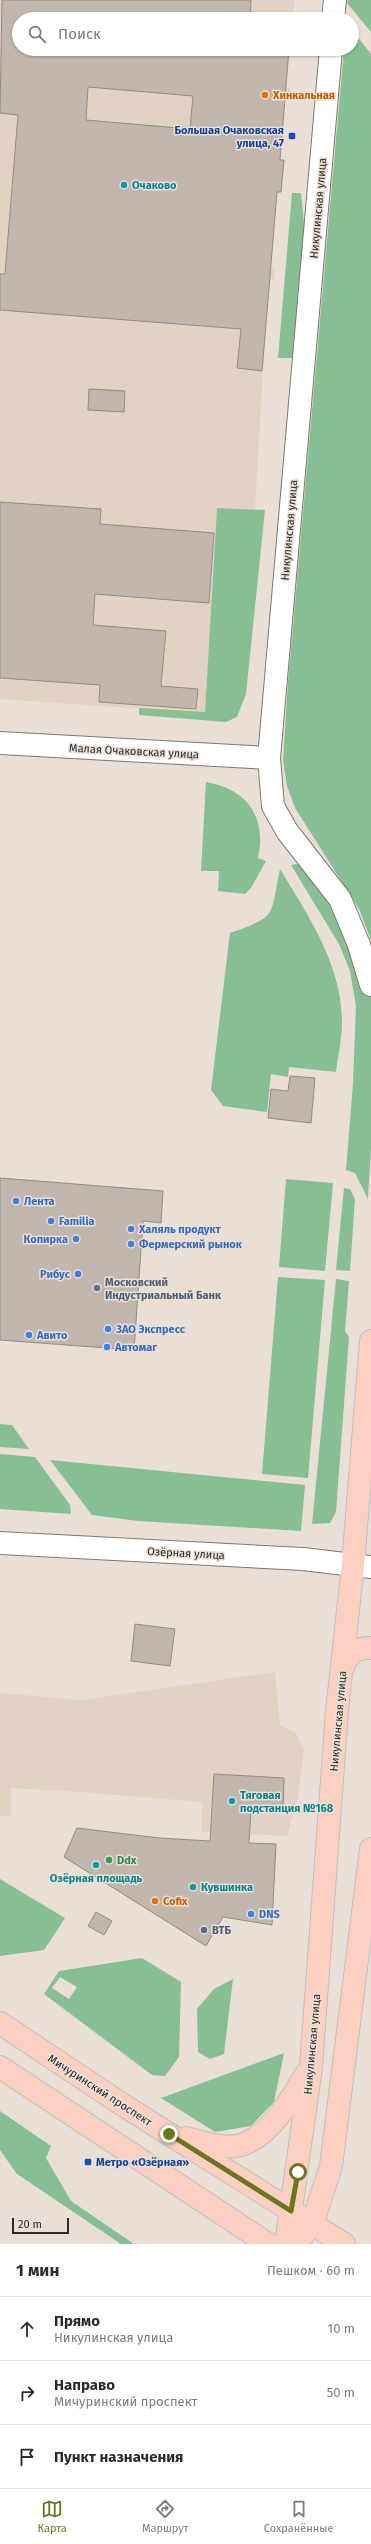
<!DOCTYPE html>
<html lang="ru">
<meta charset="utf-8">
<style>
:root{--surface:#fff;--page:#f7f7f7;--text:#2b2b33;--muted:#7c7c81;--line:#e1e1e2;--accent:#6c751f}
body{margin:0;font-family:"Fira Sans",sans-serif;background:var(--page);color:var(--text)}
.scale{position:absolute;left:12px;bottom:10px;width:57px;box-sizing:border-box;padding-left:4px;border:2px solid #2e2a27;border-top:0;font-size:11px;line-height:14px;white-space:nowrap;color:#2e2a27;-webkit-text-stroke:3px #e9dfd7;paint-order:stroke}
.stop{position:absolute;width:12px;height:12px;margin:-9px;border:3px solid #6c751f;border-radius:50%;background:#fff}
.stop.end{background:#6c751f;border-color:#fff;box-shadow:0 1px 4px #0008}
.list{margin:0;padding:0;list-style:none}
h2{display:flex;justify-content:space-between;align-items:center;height:52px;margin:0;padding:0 16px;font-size:17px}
h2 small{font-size:13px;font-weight:400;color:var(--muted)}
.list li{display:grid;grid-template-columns:26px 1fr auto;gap:12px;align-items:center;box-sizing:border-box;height:64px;padding:0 16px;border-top:1px solid var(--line)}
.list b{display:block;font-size:15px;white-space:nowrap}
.list p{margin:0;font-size:13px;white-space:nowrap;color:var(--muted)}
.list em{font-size:13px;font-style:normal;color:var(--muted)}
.icon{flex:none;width:22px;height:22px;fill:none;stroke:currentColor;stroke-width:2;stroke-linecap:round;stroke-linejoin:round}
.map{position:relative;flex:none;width:371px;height:2244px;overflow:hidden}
.search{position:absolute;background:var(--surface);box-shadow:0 1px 3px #0004;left:12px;right:12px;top:12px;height:44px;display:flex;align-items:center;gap:10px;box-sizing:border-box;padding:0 14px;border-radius:22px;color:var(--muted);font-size:15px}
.sheet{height:244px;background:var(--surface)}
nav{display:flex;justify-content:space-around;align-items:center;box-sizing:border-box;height:56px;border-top:1px solid var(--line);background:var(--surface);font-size:11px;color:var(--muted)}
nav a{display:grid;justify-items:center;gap:2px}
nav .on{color:var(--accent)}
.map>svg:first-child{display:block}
</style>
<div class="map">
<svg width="371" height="2244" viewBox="0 0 371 2244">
<rect width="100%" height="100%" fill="#e9dfd7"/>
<g fill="#e2d2c4">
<path d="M 0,0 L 295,0 L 292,19 L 19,19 L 19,49 L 289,49 L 286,87 L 290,88 L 290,93 L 289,99 L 285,99 L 278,182 L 282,182 L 281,192 L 277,192 L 271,268 L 275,269 L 274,280 L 270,280 L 264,353 L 255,509 L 217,508 L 205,713 L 0,699 Z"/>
<path d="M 275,1672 L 280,1725 L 295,1732 L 304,1749 L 298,1797 L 287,1836 L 201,1832 L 202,1802 L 81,1792 L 11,1788 L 11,1816 L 0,1816 L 0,1693 L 81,1700 Z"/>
</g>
<g fill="#88be94" fill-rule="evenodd">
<path d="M 348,0 L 371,0 L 371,32 L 347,3 Z"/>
<path d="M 352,30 L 371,54 L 371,940 L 359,909 L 295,808 L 287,786 L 283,760 L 288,682 L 344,49 L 352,49 Z"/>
<path d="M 292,193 L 301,193 L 305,234 L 294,358 L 278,358 Z"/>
<path d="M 217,508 L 265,510 L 246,694 L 237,717 L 226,722 L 139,715 L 139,708 L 205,712 Z"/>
<path d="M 206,782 C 247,789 267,817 258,858 L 266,861 L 251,888 L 245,894 L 218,891 L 219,871 L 201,871 Z"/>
<path d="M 303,863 L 311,865 L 371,985 L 371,1149 L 368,1199 L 355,1173 L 346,1170 L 353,1083 L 356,1006 L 350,971 L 339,944 L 291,865 Z"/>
<path d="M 280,869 C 309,917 342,965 342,1023 C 342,1039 338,1056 336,1072 L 289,1067 L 288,1077 L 271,1074 L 267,1112 L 223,1106 L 211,1090 L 230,933 C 278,916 270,917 280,869 Z"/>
<path d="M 286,1179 L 333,1183 L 325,1271 L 279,1267 Z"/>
<path d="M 344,1188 L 350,1189 L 355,1199 L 350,1271 L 336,1270 Z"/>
<path d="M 278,1277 L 325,1280 L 308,1478 L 262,1474 Z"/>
<path d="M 336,1279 L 349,1281 L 345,1331 L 349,1337 L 336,1512 L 330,1523 L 312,1524 Z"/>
<path d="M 0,1424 L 12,1425 L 29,1449 L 0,1447 Z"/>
<path d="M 0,1454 L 35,1457 L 70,1505 L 71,1514 L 0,1509 Z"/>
<path d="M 50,1460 L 305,1485 L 301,1531 L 138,1521 L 92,1515 Z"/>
<path d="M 0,1879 L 65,1918 L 44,1950 L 0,1956 Z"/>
<path d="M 142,1958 L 181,1982 L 179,2057 L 165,2076 L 152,2075 L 44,1994 L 59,1971 ZM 60,1977 L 77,1987 L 69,1999 L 52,1988 Z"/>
<path d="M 233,1979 L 224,2054 L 210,2059 L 198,2052 L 197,2009 L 214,1989 Z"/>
<path d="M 284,2053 L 274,2102 L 251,2126 L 215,2132 L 161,2098 Z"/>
<path d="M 0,2111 L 51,2146 L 46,2158 L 71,2201 L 134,2244 L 121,2244 L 17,2174 L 0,2150 Z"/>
</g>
<g fill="#c0b6ae" stroke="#948b83" fill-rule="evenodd">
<path d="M 2,0 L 251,0 L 250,19 L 19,19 L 19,49 L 289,49 L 280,160 L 284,160 L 281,192 L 277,192 L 262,371 L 237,368 L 241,329 L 0,310 L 0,274 L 5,274 L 18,115 L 0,113 ZM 88,87 L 193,96 L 190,129 L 86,120 Z"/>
<path d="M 89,389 L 125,391 L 124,412 L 88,410 Z"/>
<path d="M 0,502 L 101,509 L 100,524 L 214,533 L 209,603 L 95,594 L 93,625 L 166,631 L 161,686 L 198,689 L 196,709 L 99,702 L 100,685 L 0,678 Z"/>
<path d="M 290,1076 L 315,1078 L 311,1123 L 268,1118 L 271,1089 L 288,1091 Z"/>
<path d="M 0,1178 L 163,1191 L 161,1223 L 143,1221 L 134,1350 L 0,1340 Z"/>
<path d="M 135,1624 L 175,1629 L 170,1666 L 131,1661 Z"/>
<path d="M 214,1774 L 284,1778 L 283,1810 L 251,1809 L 249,1843 L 276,1844 L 272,1925 L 223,1917 L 206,1946 L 64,1857 L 77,1828 L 159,1838 L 210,1841 Z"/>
<path d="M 96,1912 L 112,1921 L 104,1935 L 88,1926 Z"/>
</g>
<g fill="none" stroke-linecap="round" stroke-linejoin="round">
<g stroke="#807770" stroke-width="24">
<g id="minor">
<path d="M 333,19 L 335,0"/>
<path d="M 331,49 L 269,758 L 273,806 L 287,831 L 340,899 L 359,945 L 371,985"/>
<path d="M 0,743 L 269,758"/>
<path d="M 0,1543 L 303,1559 L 371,1567"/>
</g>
</g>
<g stroke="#c0bfbe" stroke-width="24">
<g id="major">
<path d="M 342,1670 C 347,1655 355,1647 371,1648"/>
<path d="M 0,2023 L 123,2105 L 344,2244"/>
<path d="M 0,2067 L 268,2244"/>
<path d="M 186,2138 C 203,2142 223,2150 241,2145 C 270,2136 292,2098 306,2074"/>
<path d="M 303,2235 L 312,2224 L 331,2166 L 371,1849"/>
<path d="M 286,2244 L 311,2067 L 337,1711 L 353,1565 L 371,1341"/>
</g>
</g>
<use href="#minor" stroke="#fff" stroke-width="22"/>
<use href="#major" stroke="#fbd0c0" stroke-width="22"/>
</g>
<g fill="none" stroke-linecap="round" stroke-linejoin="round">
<path stroke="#6c751f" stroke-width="5" d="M 169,2134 L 291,2211 L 298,2172"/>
</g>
<g fill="#e8710a" stroke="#e9dfd7" stroke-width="1.5">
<circle cx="265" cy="95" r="4"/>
<circle cx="155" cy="1901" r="4"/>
</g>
<g fill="#1a4fb4" stroke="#e9dfd7" stroke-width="1.5">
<rect x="288" y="132" width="8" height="8" rx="2"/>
<rect x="84" y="2158" width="8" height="8" rx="2"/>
</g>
<g fill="#0f9aa8" stroke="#e9dfd7" stroke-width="1.5">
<circle cx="124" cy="185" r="4"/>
<circle cx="232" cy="1801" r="4"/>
<circle cx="96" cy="1865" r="4"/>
<circle cx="193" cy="1887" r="4"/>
</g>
<g fill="#3f7fe0" stroke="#e9dfd7" stroke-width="1.5">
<circle cx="16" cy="1201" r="4"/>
<circle cx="51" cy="1221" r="4"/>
<circle cx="131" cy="1229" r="4"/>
<circle cx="76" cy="1239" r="4"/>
<circle cx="131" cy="1244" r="4"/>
<circle cx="78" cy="1274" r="4"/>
<circle cx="108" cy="1329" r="4"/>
<circle cx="29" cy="1335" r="4"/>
<circle cx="107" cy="1347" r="4"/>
<circle cx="251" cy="1914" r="4"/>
</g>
<g fill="#5c6f8a" stroke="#e9dfd7" stroke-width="1.5">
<circle cx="97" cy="1288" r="4"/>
<circle cx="204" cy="1930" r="4"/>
</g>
<circle fill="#2e9e5b" stroke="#e9dfd7" stroke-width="1.5" cx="109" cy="1860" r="4"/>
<g text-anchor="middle" stroke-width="3" stroke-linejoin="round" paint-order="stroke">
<g font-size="11" font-weight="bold" fill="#c56008" stroke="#e9dfd7" text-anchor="start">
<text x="273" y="99">Хинкальная</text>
<text x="163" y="1905">Cofix</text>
</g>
<g font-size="11" font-weight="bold" fill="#164399" stroke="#e9dfd7" text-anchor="end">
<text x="284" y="134">Большая Очаковская<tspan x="284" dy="13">улица, 47</tspan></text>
<text x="96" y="2166" text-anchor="start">Метро «Озёрная»</text>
</g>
<g font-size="11" font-weight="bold" fill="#0d838f" stroke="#e9dfd7" text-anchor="start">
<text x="132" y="189">Очаково</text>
<text x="240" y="1799">Тяговая<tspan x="240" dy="13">подстанция №168</tspan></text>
<text x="96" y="1882" text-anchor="middle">Озёрная площадь</text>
<text x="201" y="1891">Кувшинка</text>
</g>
<g font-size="11" fill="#2e2a27" stroke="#e9dfd7">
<text transform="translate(318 208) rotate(-85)" y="4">Никулинская улица</text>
<text transform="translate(289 530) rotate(-85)" y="4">Никулинская улица</text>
<text transform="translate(134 751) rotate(3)" y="4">Малая Очаковская улица</text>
<text transform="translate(186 1553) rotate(3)" y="4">Озёрная улица</text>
<text transform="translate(338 1721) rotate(-85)" y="4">Никулинская улица</text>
<text transform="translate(312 2044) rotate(-85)" y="4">Никулинская улица</text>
<text transform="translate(100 2090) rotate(33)" y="4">Мичуринский проспект</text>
</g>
<g font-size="11" font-weight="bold" fill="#366cbe" stroke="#e9dfd7" text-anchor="start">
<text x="24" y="1205">Лента</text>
<text x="59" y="1225">Familia</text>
<text x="139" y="1233">Халяль продукт</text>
<text x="68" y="1243" text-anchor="end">Копирка</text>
<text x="139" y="1248">Фермерский рынок</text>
<text x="70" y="1278" text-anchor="end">Рибус</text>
<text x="116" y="1333">ЗАО Экспресс</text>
<text x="37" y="1339">Авито</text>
<text x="115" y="1351">Автомаг</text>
<text x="259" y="1918">DNS</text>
</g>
<g font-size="11" font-weight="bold" fill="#4e5e75" stroke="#e9dfd7" text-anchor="start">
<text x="105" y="1286">Московский<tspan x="105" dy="13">Индустриальный Банк</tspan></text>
<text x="212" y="1934">ВТБ</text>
</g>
<g font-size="11" font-weight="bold" fill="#27864d" stroke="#e9dfd7" text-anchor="start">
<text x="117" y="1864">Ddx</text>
</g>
</g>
</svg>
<div class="scale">20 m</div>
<div class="stop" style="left:298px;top:2172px"></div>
<div class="stop end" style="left:169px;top:2134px"></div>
<div class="search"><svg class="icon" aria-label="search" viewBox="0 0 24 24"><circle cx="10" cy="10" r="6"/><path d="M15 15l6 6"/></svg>Поиск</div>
</div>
<section class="sheet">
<h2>1 мин<small>Пешком · 60 m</small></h2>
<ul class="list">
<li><svg class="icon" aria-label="ahead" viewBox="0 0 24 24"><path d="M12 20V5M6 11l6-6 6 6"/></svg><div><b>Прямо</b><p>Никулинская улица</p></div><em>10 m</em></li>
<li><svg class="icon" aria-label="right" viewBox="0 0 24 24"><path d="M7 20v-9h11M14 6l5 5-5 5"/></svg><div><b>Направо</b><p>Мичуринский проспект</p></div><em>50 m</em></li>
<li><svg class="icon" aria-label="arrive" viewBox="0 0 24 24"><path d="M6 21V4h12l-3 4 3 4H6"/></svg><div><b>Пункт назначения</b></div></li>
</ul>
</section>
<nav>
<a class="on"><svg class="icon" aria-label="map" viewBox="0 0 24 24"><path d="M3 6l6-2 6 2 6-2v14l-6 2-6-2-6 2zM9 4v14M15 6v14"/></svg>Карта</a>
<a><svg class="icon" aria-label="directions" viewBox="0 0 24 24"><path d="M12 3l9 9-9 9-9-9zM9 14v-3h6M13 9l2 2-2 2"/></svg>Маршрут</a>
<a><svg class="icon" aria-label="saved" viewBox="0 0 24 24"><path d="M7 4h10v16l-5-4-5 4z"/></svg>Сохранённые</a>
</nav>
